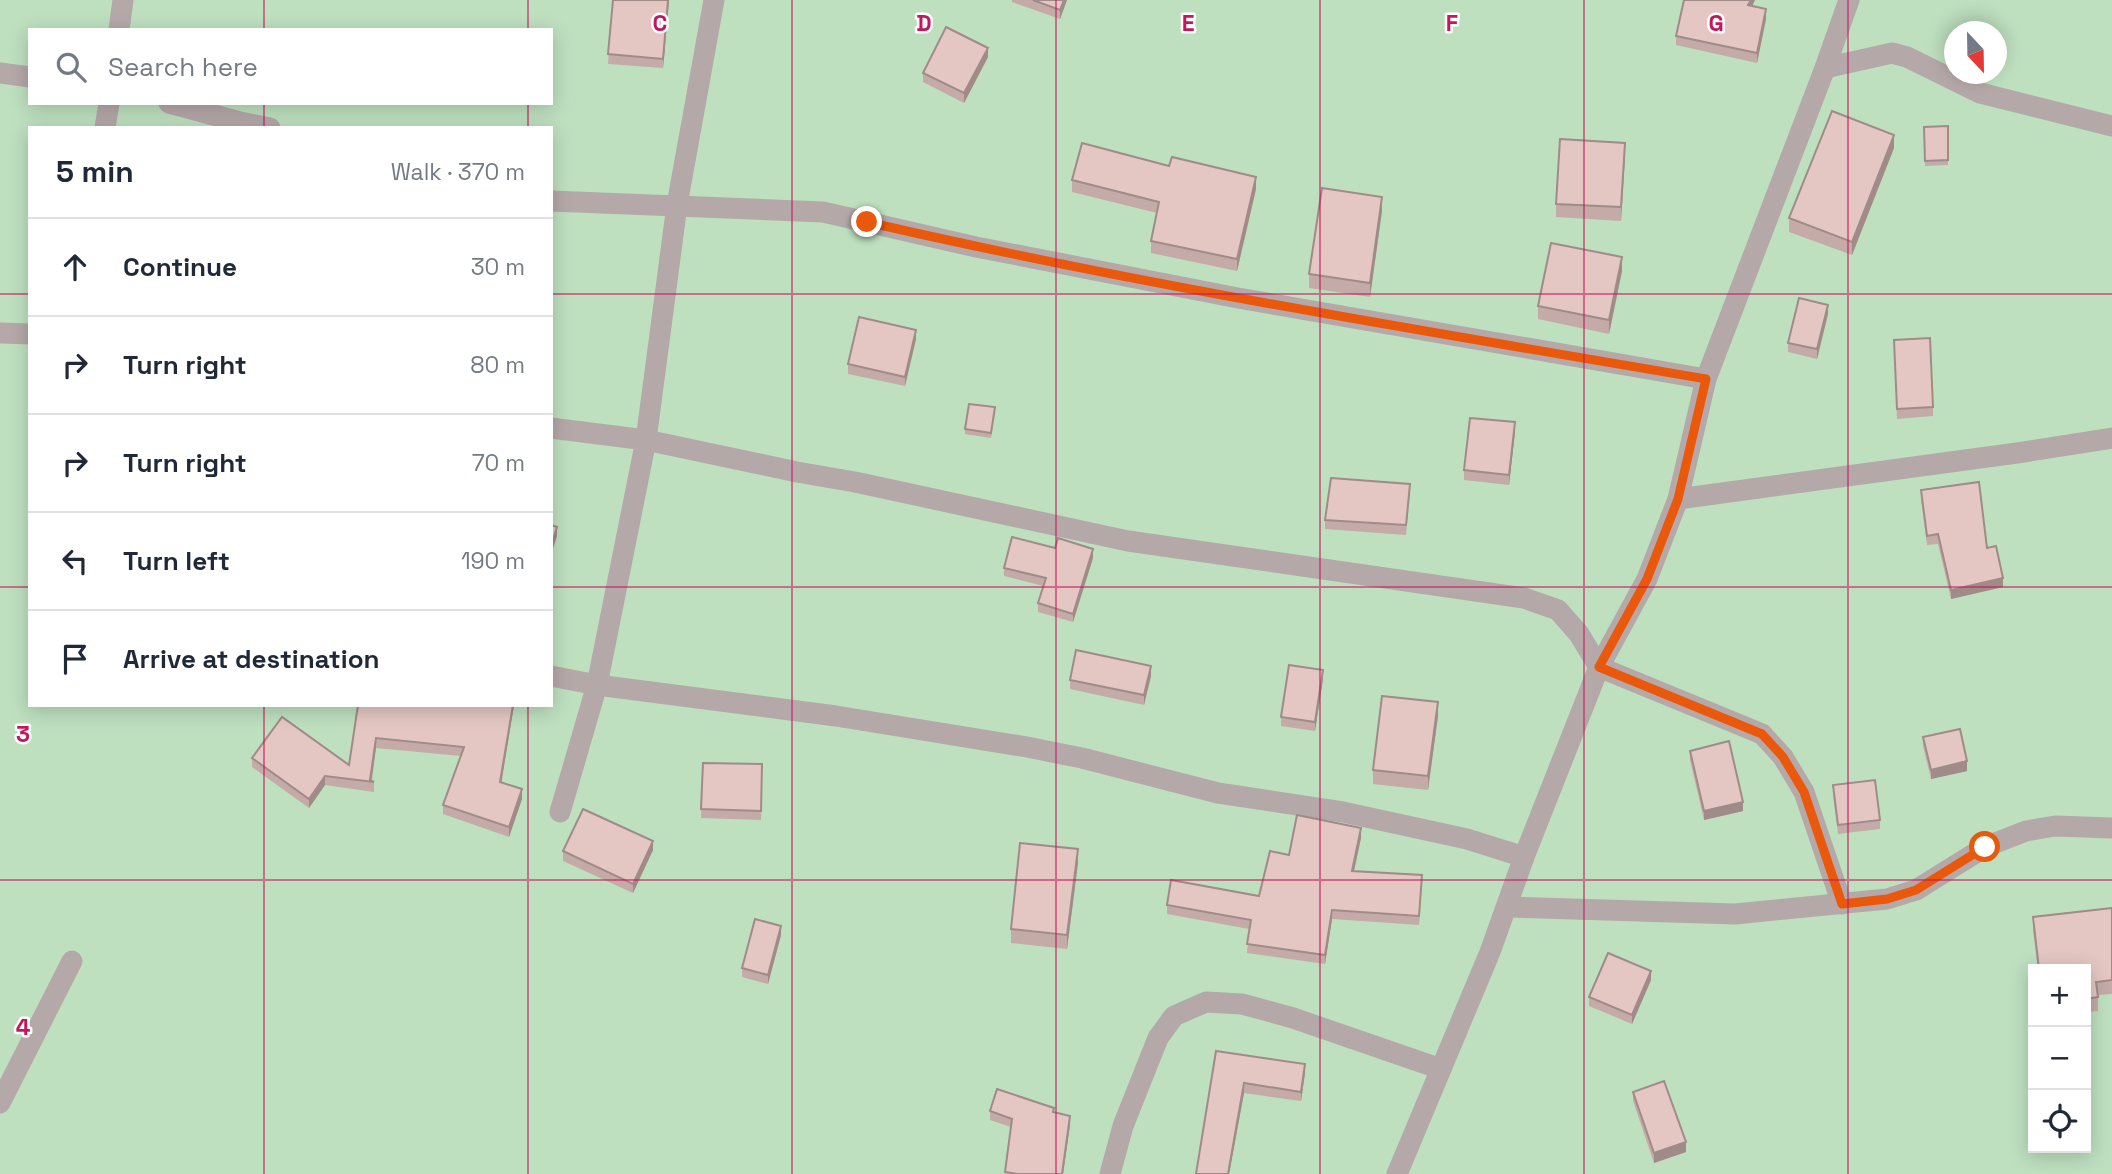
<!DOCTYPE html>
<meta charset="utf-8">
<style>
:root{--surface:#fff;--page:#f2f2f3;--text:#1f2937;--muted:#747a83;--line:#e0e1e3}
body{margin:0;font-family:"Space Grotesk",sans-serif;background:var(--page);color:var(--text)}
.controls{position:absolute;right:21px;bottom:21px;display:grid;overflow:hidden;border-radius:0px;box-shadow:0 4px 18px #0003}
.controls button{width:63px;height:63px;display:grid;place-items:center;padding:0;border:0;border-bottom:2px solid var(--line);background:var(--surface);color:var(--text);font:35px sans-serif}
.compass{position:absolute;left:1944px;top:21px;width:63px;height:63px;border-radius:50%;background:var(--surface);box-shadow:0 4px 18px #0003;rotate:158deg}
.stop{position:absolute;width:21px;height:21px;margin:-16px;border:5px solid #ea580c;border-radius:50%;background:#fff}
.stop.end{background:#ea580c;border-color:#fff;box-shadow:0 2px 7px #0008}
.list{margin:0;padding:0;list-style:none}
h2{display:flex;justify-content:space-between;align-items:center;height:91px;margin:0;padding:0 28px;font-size:30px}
h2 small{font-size:23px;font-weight:400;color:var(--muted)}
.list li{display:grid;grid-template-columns:46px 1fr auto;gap:21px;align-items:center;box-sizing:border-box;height:98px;padding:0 28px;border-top:2px solid var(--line)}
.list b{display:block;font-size:26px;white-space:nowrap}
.list em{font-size:23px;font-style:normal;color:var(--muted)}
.icon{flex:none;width:38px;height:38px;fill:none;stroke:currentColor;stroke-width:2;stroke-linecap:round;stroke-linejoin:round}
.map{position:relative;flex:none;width:2112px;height:1174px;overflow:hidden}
.search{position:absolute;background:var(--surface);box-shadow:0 4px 18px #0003;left:28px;top:28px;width:525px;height:77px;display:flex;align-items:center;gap:18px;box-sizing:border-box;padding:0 24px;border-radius:0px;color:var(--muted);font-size:26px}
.panel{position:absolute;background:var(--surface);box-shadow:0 4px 18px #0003;left:28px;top:126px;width:525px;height:581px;border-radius:0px}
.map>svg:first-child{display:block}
</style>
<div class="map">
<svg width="2112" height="1174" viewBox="0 0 2112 1174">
<rect width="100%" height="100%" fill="#fff9f7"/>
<path fill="#bee0bf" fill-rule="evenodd" d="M 0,0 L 2112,0 L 2112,1174 L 0,1174 ZM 30,30 L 551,30 L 551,103 L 30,103 ZM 1954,32 L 1996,32 L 1996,74 L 1954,74 ZM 30,128 L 551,128 L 551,705 L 30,705 ZM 2033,969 L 2086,969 L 2086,1148 L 2033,1148 Z"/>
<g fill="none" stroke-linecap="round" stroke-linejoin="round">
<g stroke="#b5a8a9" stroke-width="21">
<path d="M 119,30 L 123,0"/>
<path d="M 1825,68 L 1892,53 L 1907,57 L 1980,93 L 2112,126"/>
<path d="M 0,73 L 30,77"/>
<path d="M 169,103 L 240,122 L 270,128"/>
<path d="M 105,128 L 109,103"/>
<path d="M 551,201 L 823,212 L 976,247 L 1238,298 L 1706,379"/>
<path d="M 0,333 L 30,334"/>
<path d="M 551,428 L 646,440 L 797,472 L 855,482 L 1128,541 L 1524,598 L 1558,610 L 1579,634 L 1599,667 L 1762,734 L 1783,757 L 1804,792 L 1842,904"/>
<path d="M 1678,499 L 2017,453 L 2112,438"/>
<path d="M 551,676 L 597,685 L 836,716 L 1027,747 L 1082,758 L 1218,793 L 1343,812 L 1467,839 L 1524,857"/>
<path d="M 560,812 L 597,685 L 646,440 L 677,205 L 714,0"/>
<path d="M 1507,907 L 1735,914 L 1887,899 L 1916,890 L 1985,847 L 2026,831 L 2055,826 L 2112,828"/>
<path d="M 0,1103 L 72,961"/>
<path d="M 1110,1174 L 1123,1126 L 1158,1038 L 1174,1016 L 1206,1002 L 1242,1004 L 1293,1018 L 1441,1069"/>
<path d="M 1397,1174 L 1490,952 L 1524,857 L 1599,667 L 1647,579 L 1678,499 L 1706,379 L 1825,68 L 1849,0"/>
</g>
</g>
<g fill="#c4aba7">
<path d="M 613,0 L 669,0 L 663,68 L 608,64 Z"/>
<path d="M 1012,0 L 1067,0 L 1060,19 L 1012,2 Z"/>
<path d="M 1752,6 L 1766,19 L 1757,63 L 1676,45 L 1676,36 Z"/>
<path d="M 988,57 L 964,103 L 923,82 L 923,73 Z"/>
<path d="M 1948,126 L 1948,165 L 1925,166 L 1924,127 Z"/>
<path d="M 1894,148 L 1852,255 L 1789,232 L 1789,218 Z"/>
<path d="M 1625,156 L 1621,221 L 1556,217 L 1556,204 Z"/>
<path d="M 1169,166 L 1256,189 L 1237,271 L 1151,253 L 1151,241 L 1157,213 L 1072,192 L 1072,180 Z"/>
<path d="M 1382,211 L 1370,297 L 1309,288 L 1309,274 Z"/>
<path d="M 1622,271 L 1609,334 L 1538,319 L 1538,306 Z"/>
<path d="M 1828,314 L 1817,359 L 1788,352 L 1788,343 Z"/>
<path d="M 916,339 L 905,386 L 848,374 L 848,364 Z"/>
<path d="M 1894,349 L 1933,407 L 1933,416 L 1897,419 Z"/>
<path d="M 995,412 L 991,438 L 965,434 L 965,429 Z"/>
<path d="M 1515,432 L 1509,485 L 1464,480 L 1464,470 Z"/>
<path d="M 1921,490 L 1987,548 L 2003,587 L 1951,599 L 1938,544 L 1927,545 L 1921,499 Z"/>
<path d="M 1410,493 L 1406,535 L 1325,529 L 1325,520 Z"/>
<path d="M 1093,558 L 1073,622 L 1038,612 L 1038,603 L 1043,586 L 1004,576 L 1004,568 Z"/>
<path d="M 1151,676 L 1144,705 L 1070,689 L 1070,680 Z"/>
<path d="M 1323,679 L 1315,731 L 1281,726 L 1281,717 Z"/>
<path d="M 358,705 L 514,705 L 501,782 L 522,799 L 509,837 L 443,814 L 443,805 L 461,756 L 376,748 L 372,780 L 374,782 L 374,792 L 325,785 L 309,808 L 252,767 L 252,758 L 349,765 Z"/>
<path d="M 1438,716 L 1428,790 L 1373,784 L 1373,770 Z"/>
<path d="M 1923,737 L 1967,771 L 1931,779 L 1923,746 Z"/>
<path d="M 1690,751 L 1743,811 L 1704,820 L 1690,760 Z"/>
<path d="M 703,763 L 762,764 L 761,820 L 701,818 Z"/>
<path d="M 1833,785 L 1880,820 L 1880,829 L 1838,834 L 1833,794 Z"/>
<path d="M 1361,838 L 1354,871 L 1422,885 L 1419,925 L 1332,919 L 1325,964 L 1247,953 L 1249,929 L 1167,914 L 1167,905 L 1259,896 L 1289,855 Z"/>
<path d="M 653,850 L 633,893 L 563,861 L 563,851 Z"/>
<path d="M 1078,863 L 1067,949 L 1011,943 L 1011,929 Z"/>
<path d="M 2112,908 L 2112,994 L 2098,995 L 2098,1011 L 2086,1012 L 2086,969 L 2038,969 L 2033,931 L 2033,917 Z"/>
<path d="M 781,935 L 768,984 L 742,977 L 742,968 Z"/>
<path d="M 1651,980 L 1632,1024 L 1589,1006 L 1589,997 Z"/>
<path d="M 1216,1051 L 1305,1073 L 1301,1101 L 1244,1093 L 1229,1174 L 1196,1174 Z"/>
<path d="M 1633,1092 L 1686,1152 L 1654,1163 L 1633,1101 Z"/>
<path d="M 990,1111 L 1054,1112 L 1070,1125 L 1063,1174 L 1005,1174 L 1011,1127 L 990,1120 Z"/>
</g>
<g fill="#a08b88">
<path d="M 668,0 L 669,0 L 663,68 L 663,59 Z"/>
<path d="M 1064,0 L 1067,0 L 1060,19 L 1060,10 Z"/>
<path d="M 1751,0 L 1755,0 L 1748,15 L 1748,5 Z"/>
<path d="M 1766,9 L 1766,19 L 1757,63 L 1757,53 Z"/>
<path d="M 988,48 L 988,57 L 964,103 L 964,93 Z"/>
<path d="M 1894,135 L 1894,148 L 1852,255 L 1852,242 Z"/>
<path d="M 1625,143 L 1625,156 L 1621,221 L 1621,207 Z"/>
<path d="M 1256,177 L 1256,189 L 1237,271 L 1237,259 Z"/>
<path d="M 1382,197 L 1382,211 L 1370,297 L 1370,283 Z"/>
<path d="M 1622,257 L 1622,271 L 1609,334 L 1609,320 Z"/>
<path d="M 1828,305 L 1828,314 L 1817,359 L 1817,349 Z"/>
<path d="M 916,330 L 916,339 L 905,386 L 905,377 Z"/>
<path d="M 1515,422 L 1515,432 L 1509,485 L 1509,475 Z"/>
<path d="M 557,527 L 557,536 L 551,555 L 551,546 Z"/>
<path d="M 1093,549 L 1093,558 L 1073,622 L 1073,614 Z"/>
<path d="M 2003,578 L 2003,587 L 1951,599 L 1951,590 Z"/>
<path d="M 1151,666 L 1151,676 L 1144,705 L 1144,695 Z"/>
<path d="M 1323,670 L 1323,679 L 1315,731 L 1315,722 Z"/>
<path d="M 1438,702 L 1438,716 L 1428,790 L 1428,776 Z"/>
<path d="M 513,705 L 514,705 L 500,791 L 500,782 Z"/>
<path d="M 376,738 L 376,748 L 371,782 L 370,782 Z"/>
<path d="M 1967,761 L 1967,771 L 1931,779 L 1931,770 Z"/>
<path d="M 325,776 L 325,785 L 309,808 L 309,799 Z"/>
<path d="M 522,789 L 522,799 L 509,837 L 509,827 Z"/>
<path d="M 1743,802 L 1743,811 L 1704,820 L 1704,811 Z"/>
<path d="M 1361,828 L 1361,838 L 1352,880 L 1352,871 Z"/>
<path d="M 653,841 L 653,850 L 633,893 L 633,884 Z"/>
<path d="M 1078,849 L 1078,863 L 1067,949 L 1067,935 Z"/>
<path d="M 1332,910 L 1332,919 L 1325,964 L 1325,955 Z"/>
<path d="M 781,926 L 781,935 L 768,984 L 768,975 Z"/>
<path d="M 1651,971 L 1651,980 L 1632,1024 L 1632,1015 Z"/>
<path d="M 1305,1064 L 1305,1073 L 1301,1101 L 1301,1092 Z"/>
<path d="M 1244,1083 L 1244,1093 L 1229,1174 L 1228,1174 Z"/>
<path d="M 1070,1116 L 1070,1125 L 1063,1174 L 1062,1174 Z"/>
<path d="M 1686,1142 L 1686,1152 L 1654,1163 L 1654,1153 Z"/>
</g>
<g fill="#e4c7c2" stroke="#a08b88" stroke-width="2">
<path d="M 613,0 L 668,0 L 663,59 L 608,54 Z"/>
<path d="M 1033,0 L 1064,0 L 1060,10 Z"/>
<path d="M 1684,0 L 1751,0 L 1748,5 L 1766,9 L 1757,53 L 1676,36 Z"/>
<path d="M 946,27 L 988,48 L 964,93 L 923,73 Z"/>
<path d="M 1832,111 L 1894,135 L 1852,242 L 1789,218 Z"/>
<path d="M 1948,126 L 1948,160 L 1925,161 L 1924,127 Z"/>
<path d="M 1560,139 L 1625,143 L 1621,207 L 1556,204 Z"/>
<path d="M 1082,143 L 1169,166 L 1172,157 L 1256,177 L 1237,259 L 1151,241 L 1159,202 L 1072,180 Z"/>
<path d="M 1322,188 L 1382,197 L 1370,283 L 1309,274 Z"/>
<path d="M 1551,243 L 1622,257 L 1609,320 L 1538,306 Z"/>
<path d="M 1799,298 L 1828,305 L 1817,349 L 1788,343 Z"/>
<path d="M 859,317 L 916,330 L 905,377 L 848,364 Z"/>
<path d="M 1930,338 L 1933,407 L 1897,409 L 1894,340 Z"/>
<path d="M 969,404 L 995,407 L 991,433 L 965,429 Z"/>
<path d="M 1470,418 L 1515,422 L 1509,475 L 1464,470 Z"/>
<path d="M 1331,478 L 1410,484 L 1406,525 L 1325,520 Z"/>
<path d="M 1979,482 L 1987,548 L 1996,546 L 2003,578 L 1951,590 L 1938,534 L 1927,536 L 1921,490 Z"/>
<path d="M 551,525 L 557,527 L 551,546 Z"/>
<path d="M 1012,537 L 1055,548 L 1058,538 L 1093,549 L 1073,614 L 1038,603 L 1046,578 L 1004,568 Z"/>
<path d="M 1076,650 L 1151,666 L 1144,695 L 1070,680 Z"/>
<path d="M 1289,665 L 1323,670 L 1315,722 L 1281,717 Z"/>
<path d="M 1382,696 L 1438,702 L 1428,776 L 1373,770 Z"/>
<path d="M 358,705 L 513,705 L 500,782 L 522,789 L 509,827 L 443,805 L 464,747 L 376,738 L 370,780 L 374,782 L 325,776 L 309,799 L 252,758 L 282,717 L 349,765 Z"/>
<path d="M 1960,729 L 1967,761 L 1931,770 L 1923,737 Z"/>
<path d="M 1729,741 L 1743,802 L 1704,811 L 1690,751 Z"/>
<path d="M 703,763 L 762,764 L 761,811 L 701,809 Z"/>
<path d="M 1875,780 L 1880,820 L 1838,825 L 1833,785 Z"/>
<path d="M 583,809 L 653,841 L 633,884 L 563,851 Z"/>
<path d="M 1297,815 L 1361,828 L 1352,871 L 1422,875 L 1419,916 L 1332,910 L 1325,955 L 1247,944 L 1251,920 L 1167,905 L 1171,880 L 1259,896 L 1270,851 L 1289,855 Z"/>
<path d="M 1020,843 L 1078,849 L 1067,935 L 1011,929 Z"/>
<path d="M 2112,908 L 2112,980 L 2096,982 L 2098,997 L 2086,999 L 2086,969 L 2039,969 L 2033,917 Z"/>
<path d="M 755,919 L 781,926 L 768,975 L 742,968 Z"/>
<path d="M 1608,953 L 1651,971 L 1632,1015 L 1589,997 Z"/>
<path d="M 1216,1051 L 1305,1064 L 1301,1092 L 1244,1083 L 1228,1174 L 1196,1174 Z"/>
<path d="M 1664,1081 L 1686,1142 L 1654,1153 L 1633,1092 Z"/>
<path d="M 997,1089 L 1054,1108 L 1053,1112 L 1070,1116 L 1062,1174 L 1018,1174 L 1005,1172 L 1012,1119 L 990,1111 Z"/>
</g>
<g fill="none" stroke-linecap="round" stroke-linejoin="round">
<path stroke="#ea580c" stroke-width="9" d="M 867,222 C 1144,286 1426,331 1706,379 L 1678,499 L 1647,579 L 1599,667 L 1762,734 L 1783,757 L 1804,792 L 1842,904 L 1887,899 L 1916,890 L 1985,847"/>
</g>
<path fill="none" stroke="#c2185b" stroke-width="2" stroke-opacity="0.55" d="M 264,0 L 264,30M 528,0 L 528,30M 792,0 L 792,1174M 1056,0 L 1056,1174M 1320,0 L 1320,1174M 1584,0 L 1584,1174M 1848,0 L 1848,1174M 264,103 L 264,128M 528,103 L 528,128M 0,294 L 30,294M 551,294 L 2112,294M 0,587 L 30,587M 551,587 L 2112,587M 264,705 L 264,1174M 528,705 L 528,1174M 0,880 L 2112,880"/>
<g font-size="23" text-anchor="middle" font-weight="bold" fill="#c2185b" stroke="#fff" stroke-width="5" stroke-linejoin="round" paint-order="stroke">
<text x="660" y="31">C</text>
<text x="924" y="31">D</text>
<text x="1188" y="31">E</text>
<text x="1452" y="31">F</text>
<text x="1716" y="31">G</text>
<text x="23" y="742">3</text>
<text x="23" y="1035">4</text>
</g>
</svg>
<div class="controls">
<button>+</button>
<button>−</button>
<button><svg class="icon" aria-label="locate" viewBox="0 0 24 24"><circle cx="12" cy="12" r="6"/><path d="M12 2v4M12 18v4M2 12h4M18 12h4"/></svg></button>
</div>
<svg class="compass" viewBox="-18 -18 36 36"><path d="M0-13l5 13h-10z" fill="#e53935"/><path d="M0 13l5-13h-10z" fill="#747a83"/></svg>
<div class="stop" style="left:1985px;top:847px"></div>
<div class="stop end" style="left:867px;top:222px"></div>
<div class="search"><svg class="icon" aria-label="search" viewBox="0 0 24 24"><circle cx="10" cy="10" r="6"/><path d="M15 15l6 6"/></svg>Search here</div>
<section class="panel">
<h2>5 min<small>Walk · 370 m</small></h2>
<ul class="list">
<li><svg class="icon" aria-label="ahead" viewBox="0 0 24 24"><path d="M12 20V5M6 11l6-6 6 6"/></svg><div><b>Continue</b></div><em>30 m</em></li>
<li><svg class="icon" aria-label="right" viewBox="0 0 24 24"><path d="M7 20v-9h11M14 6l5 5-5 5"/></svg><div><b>Turn right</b></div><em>80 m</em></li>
<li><svg class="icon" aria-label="right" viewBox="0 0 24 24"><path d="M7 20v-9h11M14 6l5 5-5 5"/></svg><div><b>Turn right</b></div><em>70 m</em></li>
<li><svg class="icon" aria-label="left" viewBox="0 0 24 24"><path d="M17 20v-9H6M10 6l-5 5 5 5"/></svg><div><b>Turn left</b></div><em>190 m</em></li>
<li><svg class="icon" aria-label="arrive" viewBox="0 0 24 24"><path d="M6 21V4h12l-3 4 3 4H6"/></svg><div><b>Arrive at destination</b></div></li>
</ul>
</section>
</div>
